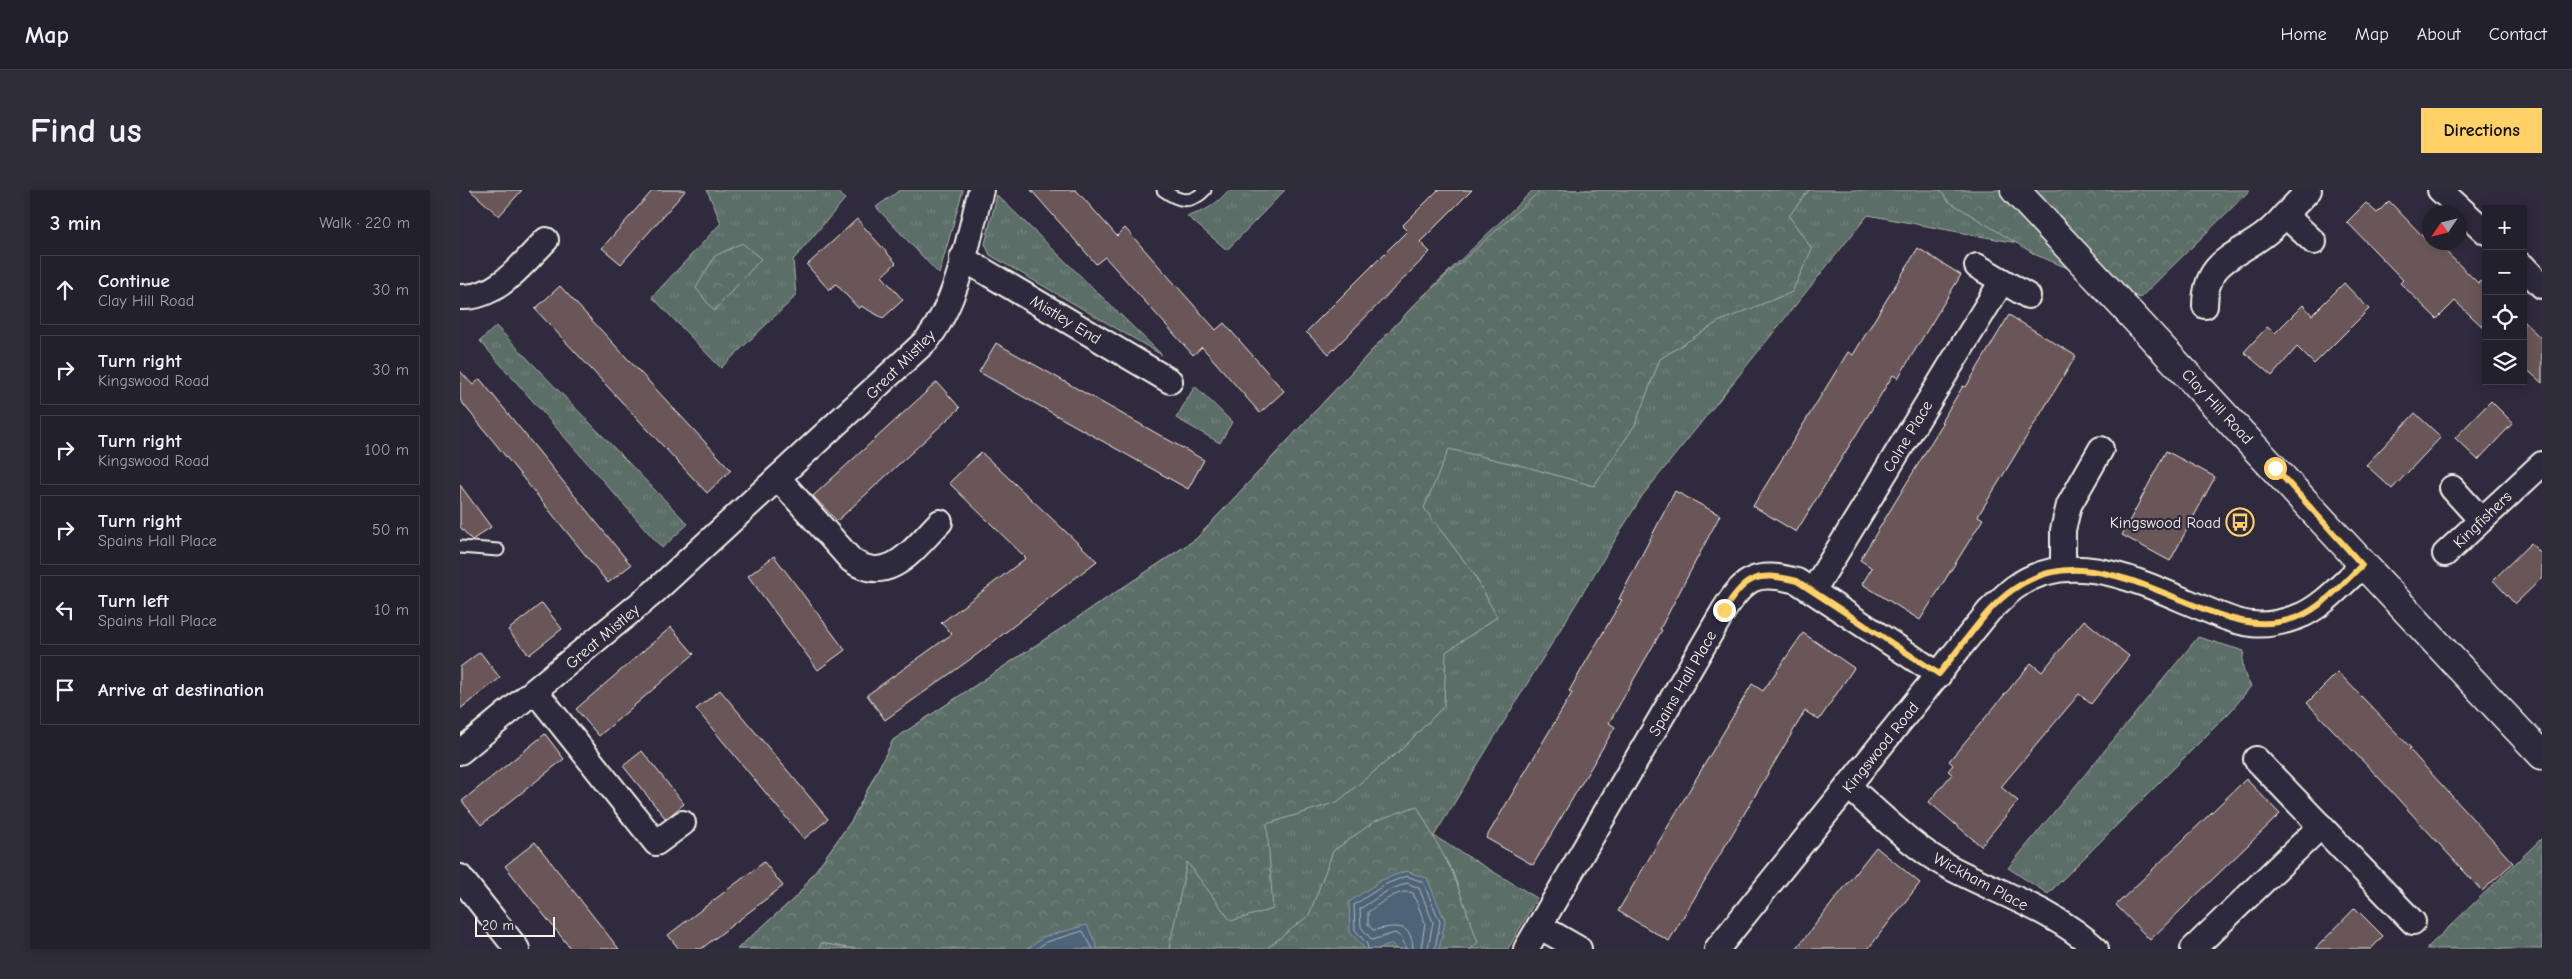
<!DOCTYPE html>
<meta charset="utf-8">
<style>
:root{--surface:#23202e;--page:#2f2d3a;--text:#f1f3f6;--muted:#a3a3aa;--line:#403e4a;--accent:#ffd166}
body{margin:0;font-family:"Comic Neue",sans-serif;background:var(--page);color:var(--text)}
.controls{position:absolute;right:15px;top:15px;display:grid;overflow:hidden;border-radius:0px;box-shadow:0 2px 12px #0003}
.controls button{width:45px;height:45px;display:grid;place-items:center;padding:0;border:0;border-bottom:1px solid var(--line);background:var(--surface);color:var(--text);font:25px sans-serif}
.compass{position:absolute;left:1962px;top:15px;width:45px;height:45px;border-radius:50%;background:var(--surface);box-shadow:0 2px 12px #0003;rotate:235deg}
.scale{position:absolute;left:15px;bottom:12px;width:80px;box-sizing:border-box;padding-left:5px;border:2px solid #f4f1e8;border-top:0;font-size:14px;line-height:18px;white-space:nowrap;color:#f4f1e8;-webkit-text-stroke:4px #2f2a3d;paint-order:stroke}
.stop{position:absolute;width:15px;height:15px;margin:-11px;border:4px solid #ffd166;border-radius:50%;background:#fff}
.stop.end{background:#ffd166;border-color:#fff;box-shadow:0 1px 5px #0008}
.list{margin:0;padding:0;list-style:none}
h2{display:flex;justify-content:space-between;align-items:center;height:65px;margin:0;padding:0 20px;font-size:21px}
h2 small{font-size:16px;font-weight:400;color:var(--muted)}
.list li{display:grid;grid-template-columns:32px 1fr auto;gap:15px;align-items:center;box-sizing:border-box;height:70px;margin:0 10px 10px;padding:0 10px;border:1px solid var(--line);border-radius:0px}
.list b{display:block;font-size:19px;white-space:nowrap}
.list p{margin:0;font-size:16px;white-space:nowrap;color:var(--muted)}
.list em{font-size:16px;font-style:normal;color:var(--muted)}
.icon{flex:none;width:28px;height:28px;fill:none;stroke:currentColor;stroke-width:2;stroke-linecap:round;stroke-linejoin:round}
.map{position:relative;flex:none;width:2082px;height:759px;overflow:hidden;border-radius:0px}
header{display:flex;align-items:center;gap:30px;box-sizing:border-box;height:70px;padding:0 25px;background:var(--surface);border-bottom:1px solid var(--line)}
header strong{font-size:24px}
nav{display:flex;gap:28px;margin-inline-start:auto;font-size:18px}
.intro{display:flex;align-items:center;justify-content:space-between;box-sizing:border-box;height:120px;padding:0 30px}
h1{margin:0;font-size:35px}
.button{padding:12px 22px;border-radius:0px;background:var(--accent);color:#111;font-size:18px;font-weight:700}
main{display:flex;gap:30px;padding:0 30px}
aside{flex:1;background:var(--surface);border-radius:0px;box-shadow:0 2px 12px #0003}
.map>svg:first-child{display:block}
</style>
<header>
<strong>Map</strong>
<nav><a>Home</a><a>Map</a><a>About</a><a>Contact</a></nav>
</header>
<div class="intro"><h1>Find us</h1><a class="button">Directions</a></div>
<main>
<aside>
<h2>3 min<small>Walk · 220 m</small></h2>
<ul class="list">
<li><svg class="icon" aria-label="ahead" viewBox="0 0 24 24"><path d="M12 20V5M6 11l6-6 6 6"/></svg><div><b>Continue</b><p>Clay Hill Road</p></div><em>30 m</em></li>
<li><svg class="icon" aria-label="right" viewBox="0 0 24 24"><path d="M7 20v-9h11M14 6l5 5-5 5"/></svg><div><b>Turn right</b><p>Kingswood Road</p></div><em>30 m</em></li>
<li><svg class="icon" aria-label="right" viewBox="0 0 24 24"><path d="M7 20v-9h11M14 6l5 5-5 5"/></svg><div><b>Turn right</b><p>Kingswood Road</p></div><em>100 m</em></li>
<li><svg class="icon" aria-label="right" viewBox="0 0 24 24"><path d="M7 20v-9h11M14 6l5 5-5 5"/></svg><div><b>Turn right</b><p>Spains Hall Place</p></div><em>50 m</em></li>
<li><svg class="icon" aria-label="left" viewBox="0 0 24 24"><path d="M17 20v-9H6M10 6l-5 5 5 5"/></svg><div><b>Turn left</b><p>Spains Hall Place</p></div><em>10 m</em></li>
<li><svg class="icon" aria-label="arrive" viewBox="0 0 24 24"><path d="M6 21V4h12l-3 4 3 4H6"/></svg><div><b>Arrive at destination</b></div></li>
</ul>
</aside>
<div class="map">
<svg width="2082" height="759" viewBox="0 0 2082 759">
<defs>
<pattern id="grass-tufts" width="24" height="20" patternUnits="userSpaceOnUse" patternTransform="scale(1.25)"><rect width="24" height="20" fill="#5b6e67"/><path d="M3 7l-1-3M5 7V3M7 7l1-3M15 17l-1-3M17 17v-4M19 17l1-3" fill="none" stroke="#73837d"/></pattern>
<pattern id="forest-crowns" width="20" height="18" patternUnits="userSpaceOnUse" patternTransform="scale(1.25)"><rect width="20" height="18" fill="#5b6e67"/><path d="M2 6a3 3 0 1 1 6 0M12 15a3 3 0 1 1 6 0" fill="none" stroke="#73837d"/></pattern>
</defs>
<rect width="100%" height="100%" fill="#2f2a3d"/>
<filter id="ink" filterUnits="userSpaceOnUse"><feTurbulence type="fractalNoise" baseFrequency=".02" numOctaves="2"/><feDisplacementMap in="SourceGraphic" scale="10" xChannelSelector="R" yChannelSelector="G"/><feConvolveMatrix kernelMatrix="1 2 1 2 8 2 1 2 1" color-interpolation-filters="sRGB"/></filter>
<g filter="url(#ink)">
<g fill="url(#grass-tufts)" stroke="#a8b0a8">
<path d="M 247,0 L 377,0 L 385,9 L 333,70 L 336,106 L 261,178 L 192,107 L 261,33 Z"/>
<path d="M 440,0 L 503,0 L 479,84 L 416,17 Z"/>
<path d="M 769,0 L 825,0 L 767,60 L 727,26 C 746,22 756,14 769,0 Z"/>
<path d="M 1073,0 L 1506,0 L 1557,53 L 1408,25 L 1182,306 L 974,646 L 1077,708 L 1048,759 L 277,759 L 338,705 L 392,630 L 433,550 L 736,349 L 957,112 Z"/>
<path d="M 537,5 L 702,165 L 530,65 L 525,54 Z"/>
<path d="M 36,136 L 228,334 L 202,358 L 20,151 Z"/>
<path d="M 735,196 L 772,232 L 760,253 L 716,228 Z"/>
<path d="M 1738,447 L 1784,461 C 1781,475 1783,484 1791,496 L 1772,520 L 1588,704 L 1548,678 Z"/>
</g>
<g fill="url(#forest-crowns)" stroke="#a8b0a8">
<path d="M 1081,0 L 1349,0 L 1329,26 L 1352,59 L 1332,102 L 1258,132 L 1200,169 L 1175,235 L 1134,296 L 1067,277 L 989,259 L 964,318 L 1014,384 L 1037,427 L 986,462 L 984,516 L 943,558 L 877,612 L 807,634 L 813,719 L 771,731 L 727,672 L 709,759 L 394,759 L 361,753 L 360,759 L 277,759 L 338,705 L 392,630 L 433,550 L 736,349 L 957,112 Z"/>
<path d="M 1480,0 L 1790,0 L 1680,108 L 1576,65 L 1488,11 Z"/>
<path d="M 282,53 L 301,69 L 254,121 L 236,98 L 255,66 Z"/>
<path d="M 957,616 L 993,683 L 1018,752 L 1011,759 L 806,759 L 849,725 L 873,661 L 915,631 Z"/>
<path d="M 2082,648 L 2082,759 L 1966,759 Z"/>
</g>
<g fill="#4d6478" stroke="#909ca5">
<path d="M 946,681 L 967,688 L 985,731 L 979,759 L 936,759 L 932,754 L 917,759 L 905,759 L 890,742 L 889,712 L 922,690 Z"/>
<path d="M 627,735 L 638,759 L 568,759 L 583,747 Z"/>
</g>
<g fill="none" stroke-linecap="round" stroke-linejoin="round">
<g stroke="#b1b9bb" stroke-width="1">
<path d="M 576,759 L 586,752 L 623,741 L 633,759"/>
<path d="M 908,759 L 907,754 L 895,740 L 894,715 L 924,695 L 946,686 L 963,692 L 980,732 L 975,759"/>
<path d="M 946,759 L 942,748 L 935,743 L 912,750 L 901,737 L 900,719 L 927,701 L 947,693 L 959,698 L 973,732 L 968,759"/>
<path d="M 953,759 C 952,728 930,738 913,740 L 908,734 L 908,722 C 920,714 938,698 953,703 L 965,733 L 961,759"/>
</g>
</g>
<g fill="#6b5759" stroke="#f4f1e8">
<path d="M 10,0 L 62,0 L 39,26 Z"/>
<path d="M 193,0 L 226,0 L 161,74 L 142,58 Z"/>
<path d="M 571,0 L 616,0 L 657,46 L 665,38 L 756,140 L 764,133 L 824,201 L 800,223 L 742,157 L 733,165 L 645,67 L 636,74 Z"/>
<path d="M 978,0 L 1012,0 L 960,52 L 970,62 L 869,164 L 846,142 L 947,41 L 942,36 Z"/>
<path d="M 1929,11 L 1974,58 L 1978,54 L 2018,93 L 2021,91 L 2026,96 L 2026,140 L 1995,111 L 1977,129 L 1940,93 L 1943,90 L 1887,32 L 1906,13 L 1917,23 Z"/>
<path d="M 397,29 L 436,73 L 422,86 L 443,110 L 423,128 L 401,116 L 399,119 L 376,94 L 369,100 L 347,75 Z"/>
<path d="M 1458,58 L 1501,85 L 1438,188 L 1433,185 L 1336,342 L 1293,316 L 1388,162 L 1393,165 Z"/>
<path d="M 1884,93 L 1909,119 L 1854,174 L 1837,157 L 1812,186 L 1784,162 L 1807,137 L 1815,143 L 1843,115 L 1852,125 Z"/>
<path d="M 100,96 L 271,280 L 247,303 L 75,119 Z"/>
<path d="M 1549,125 L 1616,166 L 1518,326 L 1523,329 L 1460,430 L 1402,394 L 1412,378 L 1400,370 L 1483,233 L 1481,232 L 1503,196 L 1506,197 Z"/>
<path d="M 2063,131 L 2082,149 L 2082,193 L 2063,176 Z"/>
<path d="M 536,153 L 744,270 L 728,299 L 519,182 Z"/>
<path d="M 0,181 L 13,195 L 20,189 L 171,375 L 148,393 L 0,210 Z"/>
<path d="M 477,192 L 500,218 L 377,331 L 353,306 Z"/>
<path d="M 2031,211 L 2053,233 L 2018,270 L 1995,248 Z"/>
<path d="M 1955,223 L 1981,247 L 1932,299 L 1906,275 Z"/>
<path d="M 1706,261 L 1755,287 L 1710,371 L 1662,345 Z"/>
<path d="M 521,262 L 637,371 L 515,466 L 425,530 L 407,505 L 492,444 L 481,433 L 566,368 L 489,293 Z"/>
<path d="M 0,295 L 31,337 L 12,350 L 0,337 Z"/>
<path d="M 1215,301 L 1260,325 L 1200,439 L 1202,440 L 1149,533 L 1155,537 L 1073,675 L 1026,648 L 1112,503 L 1109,501 L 1162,410 L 1159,409 Z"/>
<path d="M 2071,353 L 2082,365 L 2082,388 L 2055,414 L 2033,390 Z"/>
<path d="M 314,366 L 385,460 L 358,480 L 288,386 Z"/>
<path d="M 82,413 L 102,439 L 69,465 L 48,440 Z"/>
<path d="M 1624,430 L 1669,466 L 1631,514 L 1619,504 L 1541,597 L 1558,611 L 1521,656 L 1469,612 L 1492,584 L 1488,581 L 1493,575 L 1489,571 L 1571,473 L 1582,482 Z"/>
<path d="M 211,437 L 234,464 L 139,546 L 116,519 Z"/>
<path d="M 1343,443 L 1394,478 L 1359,530 L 1345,521 L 1209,751 L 1158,721 L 1292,494 L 1303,501 Z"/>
<path d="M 20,462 L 40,488 L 0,519 L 0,477 Z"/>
<path d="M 1878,482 L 1951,558 L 1949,559 L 2053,673 L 2022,701 L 1919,588 L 1847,513 Z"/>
<path d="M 260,500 L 368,629 L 344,649 L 236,519 Z"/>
<path d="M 85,544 L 104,569 L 21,635 L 2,611 Z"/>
<path d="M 182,561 L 224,614 L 206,629 L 163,576 Z"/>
<path d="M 1786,589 L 1820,624 L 1690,750 L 1656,715 Z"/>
<path d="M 75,652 L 159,759 L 111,759 L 45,676 Z"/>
<path d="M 1416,657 L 1460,693 L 1408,759 L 1336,759 Z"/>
<path d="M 304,672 L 323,696 L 241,759 L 219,759 L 208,745 Z"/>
<path d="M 1895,718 L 1923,746 L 1911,759 L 1855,759 Z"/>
</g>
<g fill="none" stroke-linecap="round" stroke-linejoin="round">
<g stroke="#f4f1e8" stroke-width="15">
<g id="lane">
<path d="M 703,0 C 718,11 731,15 745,0"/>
<path d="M 0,357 L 38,360"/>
</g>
</g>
<g stroke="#f4f1e8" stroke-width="28">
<g id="street">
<path d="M 1849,0 L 1825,25 L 1854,52"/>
<path d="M 1980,0 L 2026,42"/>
<path d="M 502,68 L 710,191"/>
<path d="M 1517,76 L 1568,106"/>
<path d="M 2063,76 L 2082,96"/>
<path d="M 0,107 C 37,109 62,74 86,50"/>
<path d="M 1745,116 C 1745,68 1778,67 1808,42 C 1814,37 1820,31 1825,25"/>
<path d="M 318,288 L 391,370 C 429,397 454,358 480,332"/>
<path d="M 1992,298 L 2021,330"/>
<path d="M 1985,364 L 2082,274"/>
<path d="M 1603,379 L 1603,340 L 1609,315 L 1641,259"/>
<path d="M 1353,401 L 1542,91"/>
<path d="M 75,501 L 196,653 L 223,633"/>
<path d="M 0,562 L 193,403 L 467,150 C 499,110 508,48 521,0"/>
<path d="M 1796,569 L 1953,732"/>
<path d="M 1388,596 C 1420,624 1452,657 1489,677 C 1538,703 1596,721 1636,759"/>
<path d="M 0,687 L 57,759"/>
<path d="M 1079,736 L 1119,759"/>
<path d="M 1066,759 L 1264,420 C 1286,386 1297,381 1337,391 L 1479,485"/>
<path d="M 1257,759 L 1529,421 C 1537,414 1545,405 1554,398 C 1614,354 1687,396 1745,419 C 1759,425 1777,433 1792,434 C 1807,436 1823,432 1837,427 C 1861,419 1884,392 1903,375"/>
<path d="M 1733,759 L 1861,636"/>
</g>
</g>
<g stroke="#f4f1e8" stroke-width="31">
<path id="secondary" d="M 1555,0 C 1731,188 1905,378 2082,565"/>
</g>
<use href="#lane" stroke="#2f2a3d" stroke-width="11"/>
<use href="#street" stroke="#2f2a3d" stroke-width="24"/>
<use href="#secondary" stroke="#2f2a3d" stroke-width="28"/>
</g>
</g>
<g fill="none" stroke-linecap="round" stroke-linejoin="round" filter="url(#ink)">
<path stroke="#ffd166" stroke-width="6" d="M 1264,420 C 1286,386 1297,381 1337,391 L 1479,484 C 1495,464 1511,442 1528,422 C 1596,346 1669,390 1746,420 C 1777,432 1805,439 1838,427 C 1862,418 1884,392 1902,375 L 1815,278"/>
</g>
<defs>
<g id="bus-ring" transform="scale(1.4375)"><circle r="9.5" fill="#2f2a3d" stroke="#ffd166" stroke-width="1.5"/><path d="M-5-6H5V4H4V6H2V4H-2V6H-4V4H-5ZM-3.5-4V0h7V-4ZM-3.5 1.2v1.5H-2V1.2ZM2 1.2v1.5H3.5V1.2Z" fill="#ffd166"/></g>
</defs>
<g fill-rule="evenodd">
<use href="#bus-ring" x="1780" y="332"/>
</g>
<g text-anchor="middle" stroke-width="4.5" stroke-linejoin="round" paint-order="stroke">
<g font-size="16" fill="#f4f1e8" stroke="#2f2a3d">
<text transform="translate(606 129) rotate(31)" y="6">Mistley End</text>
<text transform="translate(440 174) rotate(-45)" y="6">Great Mistley</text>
<text transform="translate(1758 216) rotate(47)" y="6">Clay Hill Road</text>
<text transform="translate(1447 246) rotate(-59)" y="6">Colne Place</text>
<text transform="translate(2022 329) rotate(-44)" y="6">Kingfishers</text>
<text transform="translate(142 446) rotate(-40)" y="6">Great Mistley</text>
<text transform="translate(1222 493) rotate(-60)" y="6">Spains Hall Place</text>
<text transform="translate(1420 557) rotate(-51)" y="6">Kingswood Road</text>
<text transform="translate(1521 691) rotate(28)" y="6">Wickham Place</text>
</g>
<g font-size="16" fill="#f4f1e8" stroke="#2f2a3d" text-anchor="end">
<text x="1761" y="338">Kingswood Road</text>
</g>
</g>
</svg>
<div class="controls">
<button>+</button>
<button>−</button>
<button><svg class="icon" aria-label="locate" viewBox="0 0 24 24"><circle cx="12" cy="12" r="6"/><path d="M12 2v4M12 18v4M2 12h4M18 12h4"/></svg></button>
<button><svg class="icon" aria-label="layers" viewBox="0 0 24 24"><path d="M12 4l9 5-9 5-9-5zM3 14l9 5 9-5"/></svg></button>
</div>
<svg class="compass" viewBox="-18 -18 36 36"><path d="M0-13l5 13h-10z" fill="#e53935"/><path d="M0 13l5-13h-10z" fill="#a3a3aa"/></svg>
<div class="scale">20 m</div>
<div class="stop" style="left:1815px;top:278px"></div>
<div class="stop end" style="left:1264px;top:420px"></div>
</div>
</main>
